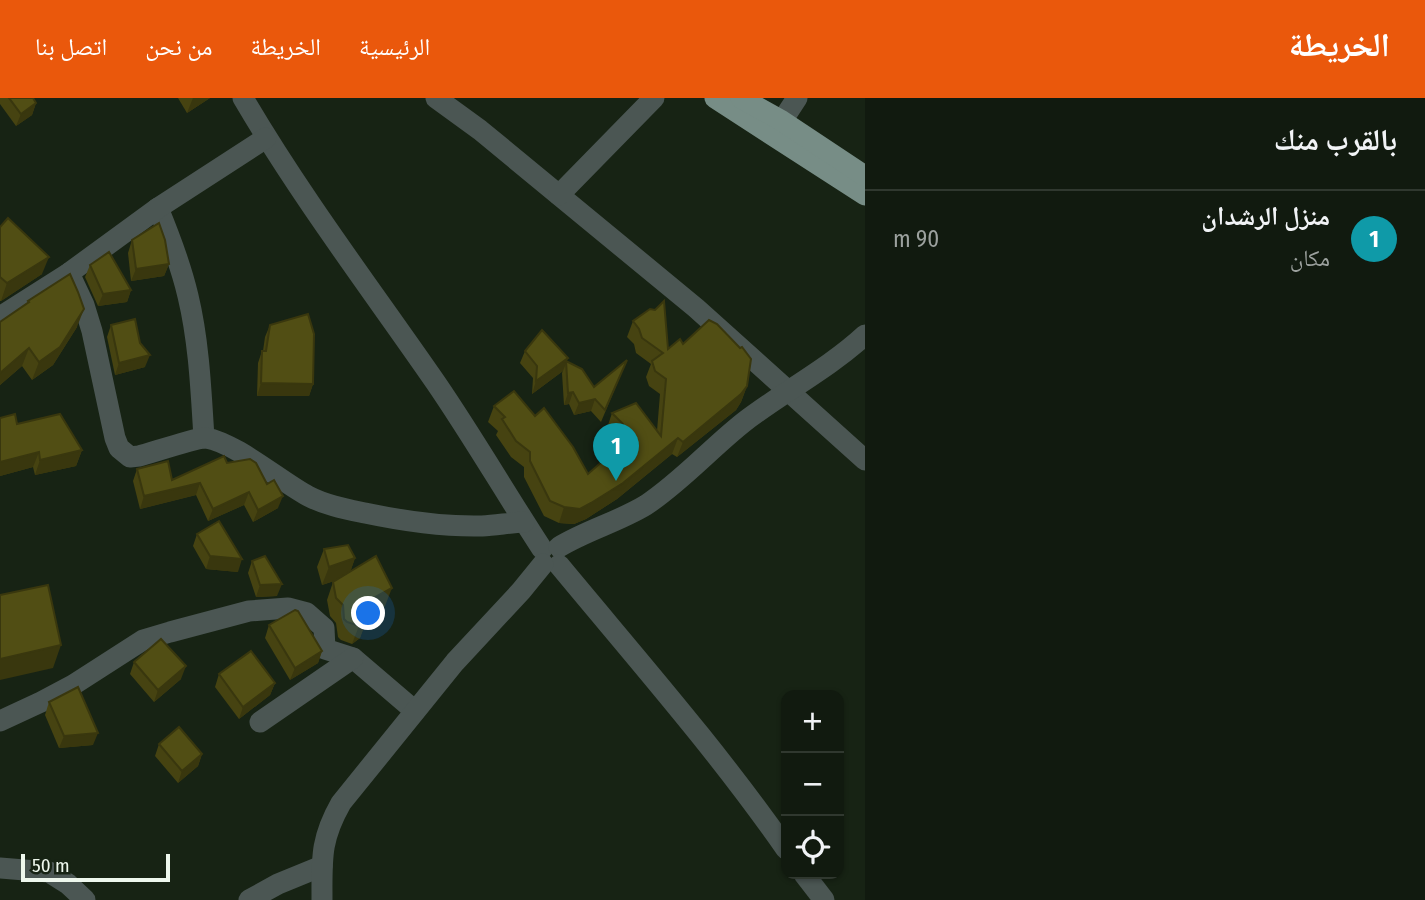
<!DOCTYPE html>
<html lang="ar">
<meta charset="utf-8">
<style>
:root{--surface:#111a0f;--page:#1a2318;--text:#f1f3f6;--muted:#9ca19e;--line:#30382f;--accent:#ea580c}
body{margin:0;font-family:"Fira Sans Condensed","Noto Naskh Arabic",sans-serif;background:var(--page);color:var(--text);direction:rtl}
.controls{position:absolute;right:21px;bottom:21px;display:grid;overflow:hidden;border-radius:14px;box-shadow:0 2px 5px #0004}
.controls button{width:63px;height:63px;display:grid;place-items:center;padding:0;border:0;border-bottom:2px solid var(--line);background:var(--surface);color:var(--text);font:35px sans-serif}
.scale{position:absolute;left:21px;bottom:18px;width:149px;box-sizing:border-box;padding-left:7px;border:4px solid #eef7ed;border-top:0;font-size:19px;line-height:24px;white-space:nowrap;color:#eef7ed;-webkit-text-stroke:5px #172314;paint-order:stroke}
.you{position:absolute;left:369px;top:516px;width:24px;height:24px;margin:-18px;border:5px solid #fff;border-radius:50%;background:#1a73e8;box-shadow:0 0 0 10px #1a73e833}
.badge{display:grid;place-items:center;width:46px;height:46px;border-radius:50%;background:var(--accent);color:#fff;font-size:23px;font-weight:700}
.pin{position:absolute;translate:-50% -58px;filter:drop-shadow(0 2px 4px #0008)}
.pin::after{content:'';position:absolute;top:37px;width:24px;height:21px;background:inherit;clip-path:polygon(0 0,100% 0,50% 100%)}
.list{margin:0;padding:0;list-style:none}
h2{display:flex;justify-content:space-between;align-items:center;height:91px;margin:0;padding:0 28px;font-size:30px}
h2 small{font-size:23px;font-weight:400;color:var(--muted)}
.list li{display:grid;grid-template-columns:46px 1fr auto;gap:21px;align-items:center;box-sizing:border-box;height:98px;padding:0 28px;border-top:2px solid var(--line)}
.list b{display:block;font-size:26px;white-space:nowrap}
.list p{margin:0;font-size:23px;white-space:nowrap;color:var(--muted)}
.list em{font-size:23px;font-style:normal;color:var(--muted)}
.icon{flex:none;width:38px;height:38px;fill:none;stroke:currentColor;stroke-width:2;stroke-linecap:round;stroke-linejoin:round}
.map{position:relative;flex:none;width:865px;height:802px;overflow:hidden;direction:ltr}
header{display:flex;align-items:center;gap:42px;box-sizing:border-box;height:98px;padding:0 35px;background:var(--accent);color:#fff}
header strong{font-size:33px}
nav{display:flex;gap:38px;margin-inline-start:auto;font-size:24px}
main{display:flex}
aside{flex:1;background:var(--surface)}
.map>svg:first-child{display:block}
</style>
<header>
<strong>الخريطة</strong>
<nav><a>الرئيسية</a><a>الخريطة</a><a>من نحن</a><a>اتصل بنا</a></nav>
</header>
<main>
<aside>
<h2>بالقرب منك<small></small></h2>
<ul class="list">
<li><span class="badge" style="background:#0f9aa8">1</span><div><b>منزل الرشدان</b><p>مكان</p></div><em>90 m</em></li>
</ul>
</aside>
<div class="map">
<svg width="865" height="802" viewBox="0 0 865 802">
<rect width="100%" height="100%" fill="#172314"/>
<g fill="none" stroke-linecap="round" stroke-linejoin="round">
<g stroke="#4b5653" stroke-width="21">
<path d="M 243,0 C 301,99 371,191 436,285 C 473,339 506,396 542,451"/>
<path d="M 436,0 L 480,32 L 696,210 L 865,362"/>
<path d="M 782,23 L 797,0"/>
<path d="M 559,97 L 654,0"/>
<path d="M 158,110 C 170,139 181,168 188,198 C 199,244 201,292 204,340"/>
<path d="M 69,175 L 84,207 L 92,233 L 115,340 L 119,350 L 130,359 L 139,358 C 151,355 198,339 206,340 C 236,345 280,383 308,398 C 325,407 346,411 365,415 C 403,423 442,429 482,428 C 496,427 510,425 524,424"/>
<path d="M 0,219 L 69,175 L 158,110 L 266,40"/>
<path d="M 559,449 C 587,432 618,424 646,407 C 681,384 711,350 744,324 C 783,294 828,271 865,237"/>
<path d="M 559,467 C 636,560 717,652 786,751"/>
<path d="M 0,623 L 41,604 L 73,587 L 143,542 L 170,534 L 249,513 L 288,510 L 307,515 L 324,530 L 325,551 L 353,560 L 415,613"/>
<path d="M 260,624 L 353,560"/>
<path d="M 0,770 L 49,774 L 68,786 L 85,802"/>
<path d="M 804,776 L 824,802"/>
<path d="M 249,802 L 278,786 L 322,768"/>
<path d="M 322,802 C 322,761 320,742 341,705 L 455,564 L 521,493 L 543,466"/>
</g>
<g stroke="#778d86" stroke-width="21">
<path d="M 715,0 L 865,97"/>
<path d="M 741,0 L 782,23 L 865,78"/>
</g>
</g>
<g fill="#464311">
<path d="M 0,0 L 33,0 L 36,5 L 32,17 L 16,28 L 0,6 Z"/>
<path d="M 178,0 L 210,0 L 187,15 Z"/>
<path d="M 0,129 L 42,176 L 1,203 L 0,203 Z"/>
<path d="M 132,142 L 169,166 L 164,178 L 131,183 L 128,155 Z"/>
<path d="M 90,167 L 131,192 L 127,204 L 98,208 L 85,179 Z"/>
<path d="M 28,203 L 77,229 L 53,267 L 32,282 L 22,268 L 0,287 L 0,224 L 27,205 Z"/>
<path d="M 633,223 L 668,251 L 683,246 L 747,288 L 741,304 L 736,312 L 677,359 L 672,356 L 617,401 L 586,421 L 574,426 L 559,425 L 544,418 L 524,379 L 524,369 L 511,359 L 496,337 L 498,333 L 488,324 L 494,308 L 535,318 L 588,376 L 620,348 L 617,341 L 607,330 L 612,315 L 657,333 L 660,296 L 649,288 L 646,279 L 651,266 L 636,255 L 634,246 L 627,239 Z"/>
<path d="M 111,227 L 140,245 L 145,269 L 115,277 L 107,239 Z"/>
<path d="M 270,227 L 313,286 L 309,298 L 257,298 L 258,265 L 262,253 L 263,253 L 265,239 Z"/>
<path d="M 525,253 L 566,263 L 594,289 L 627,262 L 601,324 L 591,313 L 574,317 L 569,306 L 564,307 L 562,275 L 563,273 L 532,296 L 533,280 L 520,265 Z"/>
<path d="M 0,320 L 17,326 L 82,352 L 76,368 L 35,377 L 33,369 L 0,378 Z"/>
<path d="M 227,365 L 278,410 L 253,424 L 244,407 L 208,423 L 196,397 L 140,411 L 133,383 L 137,371 L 172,382 Z"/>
<path d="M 197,436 L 238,474 L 206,471 L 193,448 Z"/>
<path d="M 324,451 L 355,460 L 350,474 L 385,508 L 367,517 L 360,540 L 352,546 L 341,542 L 338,539 L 336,525 L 330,518 L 327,502 L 333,484 L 337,482 L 322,487 L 317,469 Z"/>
<path d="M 252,463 L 277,498 L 256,499 L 248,475 Z"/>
<path d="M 269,527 L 322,553 L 318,565 L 290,582 L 265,540 Z"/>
<path d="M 134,564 L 181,581 L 154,604 L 130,576 Z"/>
<path d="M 219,576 L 275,585 L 270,597 L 239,621 L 215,589 Z"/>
<path d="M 49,604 L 93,647 L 59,650 L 45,617 Z"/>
<path d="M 159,646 L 202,656 L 198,668 L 178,685 L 155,658 Z"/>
</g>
<g fill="#39370e">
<path d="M 193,0 L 210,0 L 187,15 Z"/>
<path d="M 36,5 L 32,17 L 16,28 L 21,16 Z"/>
<path d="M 49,159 L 42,176 L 1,203 L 7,185 Z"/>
<path d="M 169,166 L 164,178 L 131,183 L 136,171 Z"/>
<path d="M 131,192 L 127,204 L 98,208 L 103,196 Z"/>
<path d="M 84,211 L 77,229 L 53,267 L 32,282 L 39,264 Z"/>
<path d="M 29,250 L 22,268 L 0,287 L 0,275 Z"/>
<path d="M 150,257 L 145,269 L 115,277 L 119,265 Z"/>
<path d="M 568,260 L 563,273 L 532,296 L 536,283 Z"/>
<path d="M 261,285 L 313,286 L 309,298 L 257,298 Z"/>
<path d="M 747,288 L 741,304 L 736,312 L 677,359 L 683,344 Z"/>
<path d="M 573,294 L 569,306 L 564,307 L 568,295 Z"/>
<path d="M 595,301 L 591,313 L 574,317 L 579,305 Z"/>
<path d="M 678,340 L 672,356 L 617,401 L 586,421 L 574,426 L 559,425 L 564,409 Z"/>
<path d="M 82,352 L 76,368 L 35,377 L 40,362 Z"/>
<path d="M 39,354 L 33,369 L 0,378 L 0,364 Z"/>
<path d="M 200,385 L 196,397 L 140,411 L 144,398 Z"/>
<path d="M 249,394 L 244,407 L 208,423 L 213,411 Z"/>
<path d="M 283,398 L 278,410 L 253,424 L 258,412 Z"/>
<path d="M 210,458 L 242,461 L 238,474 L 206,471 Z"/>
<path d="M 355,460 L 349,478 L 322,487 L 329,469 Z"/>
<path d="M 282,486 L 277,498 L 256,499 L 260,487 Z"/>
<path d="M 392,490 L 385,508 L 363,520 L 370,502 Z"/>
<path d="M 367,522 L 360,540 L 352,546 L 359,528 Z"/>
<path d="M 61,547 L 53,570 L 0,582 L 0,561 Z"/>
<path d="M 322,553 L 318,565 L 290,582 L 295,570 Z"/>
<path d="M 186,568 L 181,581 L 154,604 L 158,592 Z"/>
<path d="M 275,585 L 270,597 L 239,621 L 243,609 Z"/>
<path d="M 98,635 L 93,647 L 59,650 L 64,638 Z"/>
<path d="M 202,656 L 198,668 L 178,685 L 182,673 Z"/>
</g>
<g fill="#514e14" stroke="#39370e" stroke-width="2">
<path d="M 9,0 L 33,0 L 36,5 L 21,16 Z"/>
<path d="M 8,120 L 49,159 L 7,185 L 0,179 L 0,129 Z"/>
<path d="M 159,125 L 165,142 L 169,166 L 136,171 L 132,142 Z"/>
<path d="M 109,154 L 131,192 L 103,196 L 90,167 Z"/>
<path d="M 70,176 L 78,194 L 84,211 L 60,249 L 39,264 L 29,250 L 0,275 L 0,224 L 29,204 L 28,203 Z"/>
<path d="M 664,203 L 668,251 L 680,241 L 683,246 L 709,222 L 717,226 L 740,250 L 742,249 L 751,261 L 747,288 L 741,296 L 683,344 L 678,340 L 623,385 L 591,405 L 580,411 L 564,409 L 550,403 L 530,363 L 530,354 L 516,343 L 502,321 L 505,319 L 494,308 L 514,293 L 535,318 L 544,310 L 573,349 L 588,376 L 629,340 L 623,326 L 612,315 L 636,305 L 661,338 L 666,281 L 655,273 L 652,263 L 663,255 L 642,240 L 639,231 L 633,223 L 650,211 L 655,212 Z"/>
<path d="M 308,216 L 314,236 L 313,286 L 261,285 L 262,253 L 266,253 L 270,227 Z"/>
<path d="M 135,221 L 140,245 L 150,257 L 119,265 L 111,227 Z"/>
<path d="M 542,232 L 568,260 L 536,283 L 537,268 L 525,253 Z"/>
<path d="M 627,262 L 605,312 L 595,301 L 579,305 L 573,294 L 568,295 L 566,263 L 582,271 L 594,289 Z"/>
<path d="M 15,316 L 17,326 L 60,316 L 82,352 L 40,362 L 39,354 L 0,364 L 0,320 Z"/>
<path d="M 224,358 L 227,365 L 250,361 L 256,365 L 267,386 L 274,382 L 283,398 L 258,412 L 249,394 L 213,411 L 200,385 L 144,398 L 137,371 L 168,363 L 172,382 Z"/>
<path d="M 219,423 L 242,461 L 210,458 L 197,436 Z"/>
<path d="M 348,447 L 355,460 L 329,469 L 324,451 Z"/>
<path d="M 265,458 L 282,486 L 260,487 L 252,463 Z"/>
<path d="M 376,458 L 392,490 L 370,502 L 367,522 L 359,528 L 347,524 L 344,521 L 343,507 L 336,500 L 333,484 Z"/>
<path d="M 48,487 L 61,547 L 0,561 L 0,497 Z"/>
<path d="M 295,512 L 298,513 L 322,553 L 295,570 L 269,527 Z"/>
<path d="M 161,541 L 186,568 L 158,592 L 134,564 Z"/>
<path d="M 251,553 L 275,585 L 243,609 L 219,576 Z"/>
<path d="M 78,589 L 98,635 L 64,638 L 49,604 Z"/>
<path d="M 179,629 L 202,656 L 182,673 L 159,646 Z"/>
</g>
</svg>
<div class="controls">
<button>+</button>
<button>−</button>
<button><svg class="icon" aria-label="locate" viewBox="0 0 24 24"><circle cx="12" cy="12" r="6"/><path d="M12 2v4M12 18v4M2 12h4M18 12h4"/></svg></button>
</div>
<div class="scale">50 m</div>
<div class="you"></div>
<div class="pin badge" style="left:616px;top:383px;background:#0f9aa8">1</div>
</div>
</main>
